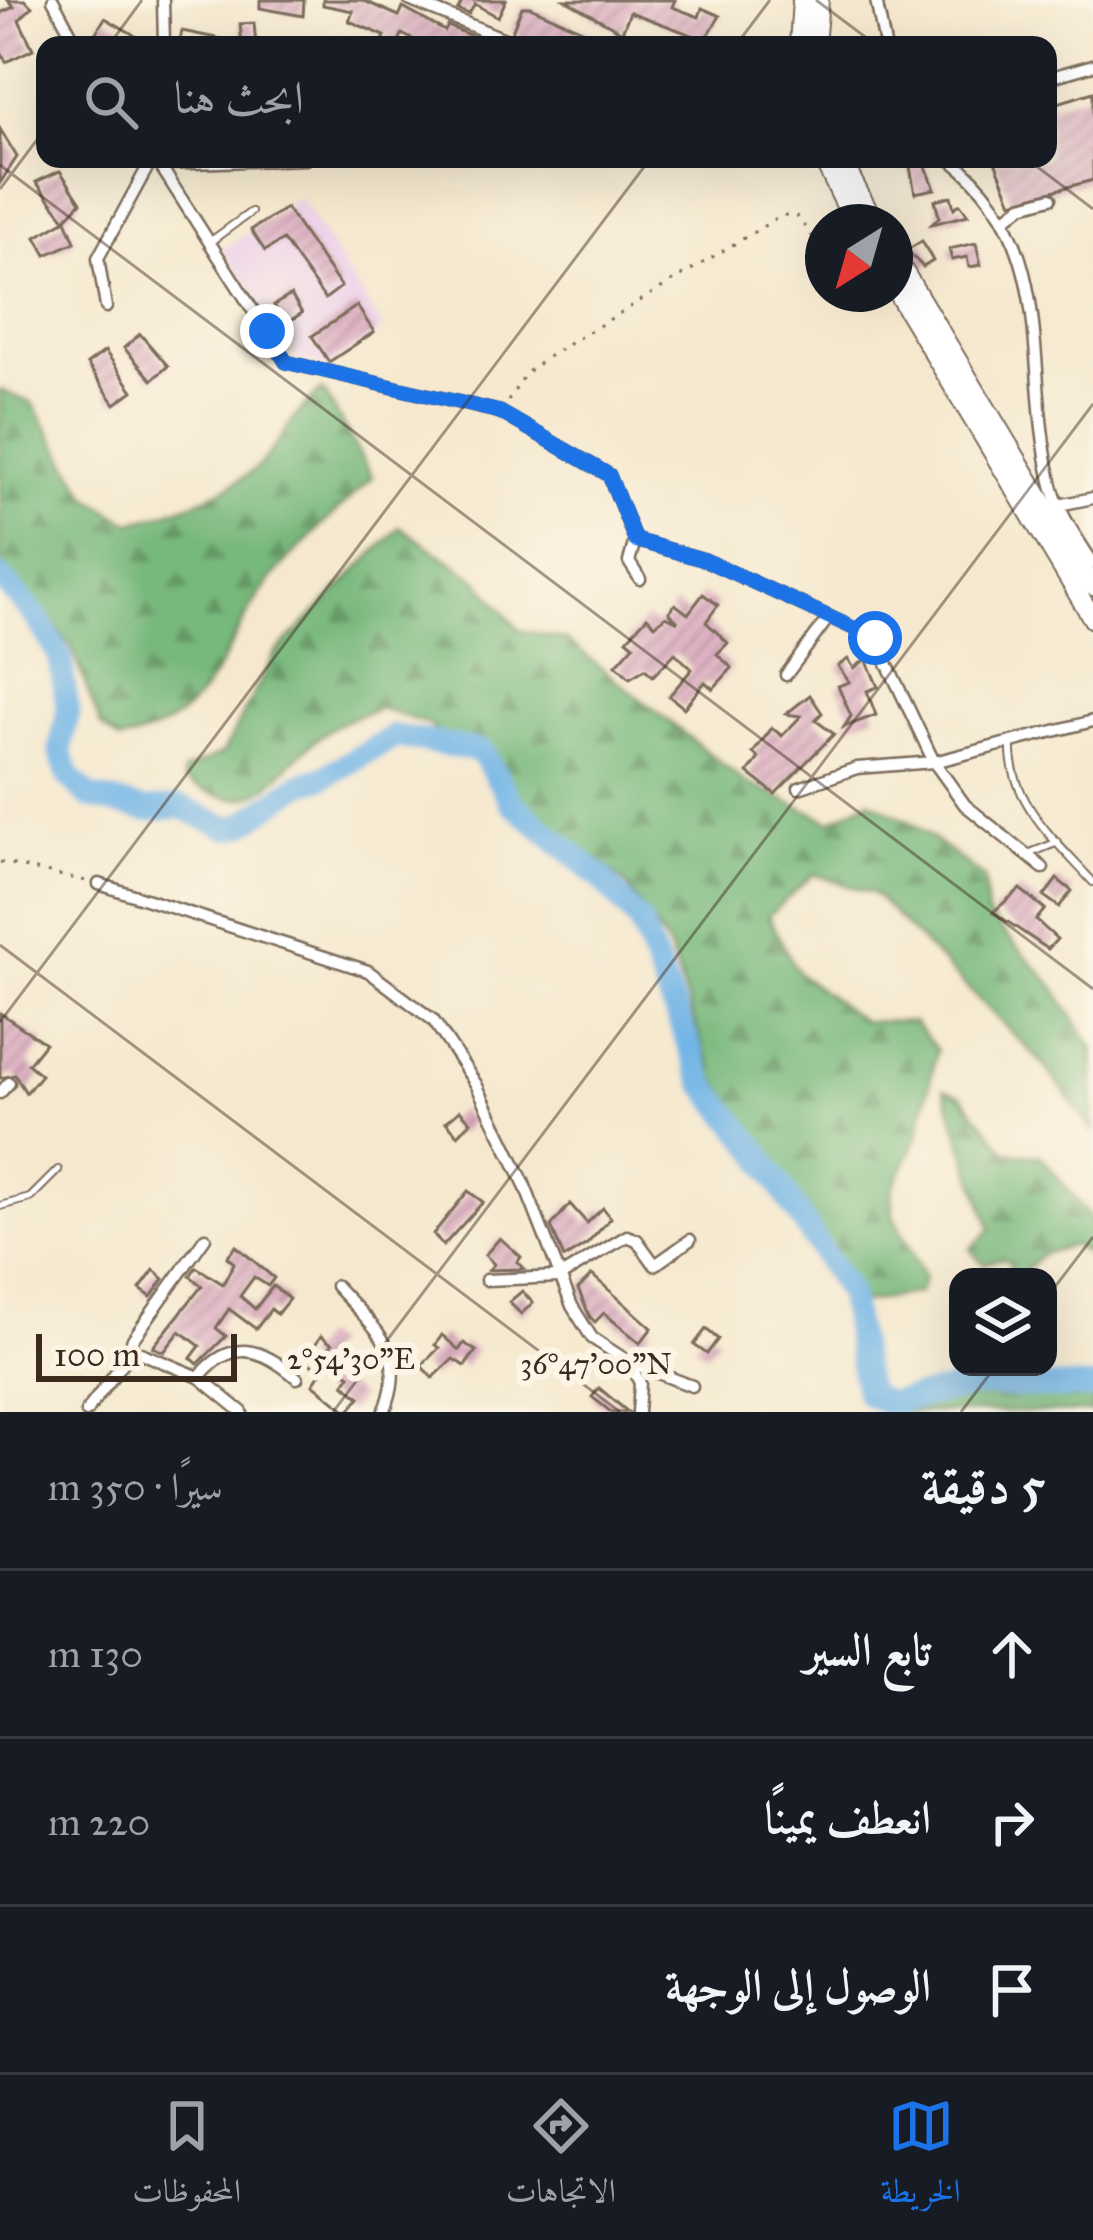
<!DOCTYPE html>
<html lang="ar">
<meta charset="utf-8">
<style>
:root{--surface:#171b24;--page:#242831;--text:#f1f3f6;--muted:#9ea1a6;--line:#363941;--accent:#1a73e8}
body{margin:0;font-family:"IM FELL Great Primer",Amiri,serif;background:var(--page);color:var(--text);direction:rtl}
.controls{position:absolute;right:36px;bottom:36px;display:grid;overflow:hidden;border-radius:24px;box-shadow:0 12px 48px #0002}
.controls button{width:108px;height:108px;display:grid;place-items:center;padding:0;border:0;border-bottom:3px solid var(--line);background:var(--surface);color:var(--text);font:60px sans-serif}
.compass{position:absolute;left:805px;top:204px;width:108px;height:108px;border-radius:50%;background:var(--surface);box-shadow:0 12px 48px #0002;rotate:217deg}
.scale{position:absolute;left:36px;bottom:30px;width:201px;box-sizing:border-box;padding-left:12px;border:6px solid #3b2a1e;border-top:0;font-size:33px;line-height:42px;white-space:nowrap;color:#3b2a1e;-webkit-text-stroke:9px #fcf5e5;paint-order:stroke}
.stop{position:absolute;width:36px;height:36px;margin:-27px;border:9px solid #1a73e8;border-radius:50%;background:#fff}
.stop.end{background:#1a73e8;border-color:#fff;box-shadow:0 3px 12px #0008}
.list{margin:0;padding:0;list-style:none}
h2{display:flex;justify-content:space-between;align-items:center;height:156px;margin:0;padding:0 48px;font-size:51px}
h2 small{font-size:39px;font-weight:400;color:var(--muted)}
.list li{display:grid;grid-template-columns:78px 1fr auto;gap:36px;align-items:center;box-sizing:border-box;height:168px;padding:0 48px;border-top:3px solid var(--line)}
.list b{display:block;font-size:45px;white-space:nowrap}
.list em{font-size:39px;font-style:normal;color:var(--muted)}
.icon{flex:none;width:66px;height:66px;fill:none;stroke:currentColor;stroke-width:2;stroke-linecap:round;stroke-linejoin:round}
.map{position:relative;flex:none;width:1093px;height:1412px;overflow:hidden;direction:ltr}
.search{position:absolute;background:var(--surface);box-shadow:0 12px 48px #0002;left:36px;right:36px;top:36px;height:132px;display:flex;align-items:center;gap:30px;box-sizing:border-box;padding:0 42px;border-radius:24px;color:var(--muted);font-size:45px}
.sheet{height:660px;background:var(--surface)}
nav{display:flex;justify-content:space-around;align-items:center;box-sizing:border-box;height:168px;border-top:3px solid var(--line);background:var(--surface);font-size:33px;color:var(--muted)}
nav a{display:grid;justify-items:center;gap:6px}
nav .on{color:var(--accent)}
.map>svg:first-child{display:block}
</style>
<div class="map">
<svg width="1093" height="1412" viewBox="0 0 1093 1412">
<defs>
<pattern id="forest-firs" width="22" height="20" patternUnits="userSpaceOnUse" patternTransform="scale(3)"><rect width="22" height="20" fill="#77b87b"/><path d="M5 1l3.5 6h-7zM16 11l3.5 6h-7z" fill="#639664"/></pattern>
<pattern id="building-hatch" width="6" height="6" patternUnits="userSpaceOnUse" patternTransform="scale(3)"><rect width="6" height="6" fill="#dbabbf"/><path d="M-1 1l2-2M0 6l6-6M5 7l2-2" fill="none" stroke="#b38b9b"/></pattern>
</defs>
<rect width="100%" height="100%" fill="#fcf5e5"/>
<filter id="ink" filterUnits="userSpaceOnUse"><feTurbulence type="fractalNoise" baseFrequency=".00833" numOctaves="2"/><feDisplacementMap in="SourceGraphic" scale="24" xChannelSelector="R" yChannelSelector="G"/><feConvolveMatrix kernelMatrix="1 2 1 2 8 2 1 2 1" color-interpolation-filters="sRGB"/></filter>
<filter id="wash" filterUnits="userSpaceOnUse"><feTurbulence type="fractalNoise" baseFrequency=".004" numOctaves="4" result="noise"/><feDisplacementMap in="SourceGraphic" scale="48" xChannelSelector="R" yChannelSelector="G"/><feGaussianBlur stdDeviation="2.7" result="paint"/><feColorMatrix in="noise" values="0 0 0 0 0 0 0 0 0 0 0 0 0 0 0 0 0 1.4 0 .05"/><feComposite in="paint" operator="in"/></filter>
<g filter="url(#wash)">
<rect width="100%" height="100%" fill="#f5e8ce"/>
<path fill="#edd1e9" d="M 299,197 L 383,329 L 327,367 L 294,357 L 222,250 Z"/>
<g fill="url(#forest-firs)" stroke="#59714c" stroke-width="3">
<path d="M 0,390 L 33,404 L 88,497 L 130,523 C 166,515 240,489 264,460 C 285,435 295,410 323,390 L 372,477 C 339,510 302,542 273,577 C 217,646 219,721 120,741 L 101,726 L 71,646 L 0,561 Z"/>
<path d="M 400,527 L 478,580 L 519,630 L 566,640 L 745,782 L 831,821 L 869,800 L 912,823 L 984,878 L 987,915 L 1052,984 L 1093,1048 L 1093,1131 L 1044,1065 L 874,894 L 814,874 L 768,916 L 798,973 L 862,1021 L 913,1022 L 937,1050 L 918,1136 L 892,1190 L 893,1215 L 924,1278 L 919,1293 L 861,1303 L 771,1154 L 713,1076 L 668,946 L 625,883 L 428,724 L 380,708 C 363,715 341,720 327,731 C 267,774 266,827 184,780 L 183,772 L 223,753 L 275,654 Z"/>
<path d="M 944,1089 L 962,1096 L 1007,1152 L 1041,1156 L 1093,1221 L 1093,1257 L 1072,1245 L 1040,1255 L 1020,1277 L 1005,1277 L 1012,1263 L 1002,1258 L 984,1264 L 970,1249 L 991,1229 Z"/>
<path d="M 982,1389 L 1093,1393 L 1093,1412 L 899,1412 L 920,1402 Z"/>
</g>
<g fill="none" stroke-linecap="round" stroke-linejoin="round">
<path stroke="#70b4e6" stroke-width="24" d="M 0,577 L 37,618 L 60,657 L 68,711 L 60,751 L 69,777 L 90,797 L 145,810 L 181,807 L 228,828 L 244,824 L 300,784 L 322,778 L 395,736 L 481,751 L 512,803 L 602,879 L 640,923 L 705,1085 L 759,1152 L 848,1293 L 867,1393 L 888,1403 L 979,1385 L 1093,1388"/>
</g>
<g id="blocks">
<g fill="url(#building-hatch)">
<path d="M 8,0 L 25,0 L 32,7 L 19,20 L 33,49 L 6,62 L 0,49 L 0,13 L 14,7 Z"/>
<path d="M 260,0 L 304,0 L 303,16 L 260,8 Z"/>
<path d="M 323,0 L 362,0 L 399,16 L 403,8 L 445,31 L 448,26 L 493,45 L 424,45 L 402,34 L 398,45 L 381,45 L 385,36 L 349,21 L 353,11 L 323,5 Z"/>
<path d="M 463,0 L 506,0 L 498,17 L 475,4 L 469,14 L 458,10 Z"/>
<path d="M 565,0 L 675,0 L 672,7 L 699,17 L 702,8 L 720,16 L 705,40 L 630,12 L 622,32 Z"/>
<path d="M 522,7 L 530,7 L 616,45 L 529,45 L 512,31 Z"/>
<path d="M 105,18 L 131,33 L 148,45 L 114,45 L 95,34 Z"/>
<path d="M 254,23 L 256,45 L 242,45 L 240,24 Z"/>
<path d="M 182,31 L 226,40 L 226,45 L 179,45 Z"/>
<path d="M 1093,92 L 1093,180 L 1012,202 L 994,159 L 1048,159 L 1048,106 Z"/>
<path d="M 0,129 L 17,157 L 0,183 Z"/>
<path d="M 923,159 L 935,189 L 915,193 L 909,162 Z"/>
<path d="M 60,171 L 81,202 L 65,219 L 36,182 Z"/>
<path d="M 951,196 L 954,208 L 960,204 L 968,215 L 932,224 L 939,217 L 935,200 Z"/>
<path d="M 286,208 L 341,287 L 325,299 L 283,240 L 265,251 L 251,230 Z"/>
<path d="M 66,220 L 75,242 L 46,255 L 36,237 Z"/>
<path d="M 922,241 L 933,261 L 923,267 L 907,250 Z"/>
<path d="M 976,243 L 981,265 L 969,267 L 967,257 L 952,260 L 949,249 Z"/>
<path d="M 291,295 L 302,313 L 285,324 L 274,305 Z"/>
<path d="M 357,306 L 374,332 L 329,362 L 312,336 Z"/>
<path d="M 140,334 L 168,366 L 152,380 L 124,348 Z"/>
<path d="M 105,351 L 133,391 L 115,404 L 87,364 Z"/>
<path d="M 703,594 L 718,605 L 706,622 L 728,643 L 717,654 L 732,668 L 713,689 L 705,682 L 684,708 L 669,696 L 692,669 L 675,653 L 653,676 L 645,669 L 630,678 L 616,665 L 634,645 L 627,639 L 647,617 L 655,625 L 666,616 L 678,622 L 669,612 L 675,604 L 688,614 Z"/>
<path d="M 848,659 L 854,668 L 866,659 L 878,687 L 867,691 L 876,715 L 844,727 L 851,716 L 838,686 L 849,682 L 838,666 Z"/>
<path d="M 810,695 L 822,713 L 815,720 L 834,734 L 775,794 L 748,773 L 759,758 L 753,753 L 772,728 L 782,736 L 801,716 L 786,714 Z"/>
<path d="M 1057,879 L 1072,891 L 1059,907 L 1044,896 Z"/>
<path d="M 1020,889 L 1045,909 L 1036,920 L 1057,939 L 1048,949 L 993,912 Z"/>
<path d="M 0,1013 L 45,1043 L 28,1064 L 41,1075 L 26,1093 L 15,1075 L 0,1078 Z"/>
<path d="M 460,1110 L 471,1122 L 458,1135 L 446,1122 Z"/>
<path d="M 468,1191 L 483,1202 L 443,1246 L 433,1234 Z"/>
<path d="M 570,1204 L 587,1223 L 603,1208 L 611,1218 L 587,1244 L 564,1258 L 551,1226 Z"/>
<path d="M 500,1238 L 521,1257 L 517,1262 L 524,1269 L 489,1270 L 494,1264 L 485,1255 Z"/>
<path d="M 236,1246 L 274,1278 L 268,1286 L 254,1277 L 240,1296 L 255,1309 L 273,1286 L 289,1299 L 277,1314 L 271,1309 L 256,1329 L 229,1309 L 216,1328 L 226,1336 L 198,1364 L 191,1358 L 200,1346 L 180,1331 L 164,1352 L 153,1347 L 202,1286 L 190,1276 L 196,1267 L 223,1284 L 234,1263 L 227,1257 Z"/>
<path d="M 154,1270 L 164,1279 L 151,1297 L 140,1289 Z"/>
<path d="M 592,1275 L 652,1328 L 640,1343 L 604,1313 L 595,1322 L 590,1317 L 578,1289 Z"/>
<path d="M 522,1291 L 533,1303 L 521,1314 L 509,1302 Z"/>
<path d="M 706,1329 L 718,1339 L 707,1354 L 694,1345 Z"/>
<path d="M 442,1335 L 459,1350 L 464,1343 L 476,1351 L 465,1366 L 453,1359 L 433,1378 L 421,1366 L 439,1348 L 435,1345 Z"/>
<path d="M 321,1336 L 332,1344 L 323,1356 L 350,1375 L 344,1384 L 360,1397 L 348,1412 L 313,1384 L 321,1372 L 304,1359 Z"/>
<path d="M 599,1388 L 628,1412 L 611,1412 L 592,1397 Z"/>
</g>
</g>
</g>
<g filter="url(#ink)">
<use href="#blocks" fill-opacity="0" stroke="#7c6c5c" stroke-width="3"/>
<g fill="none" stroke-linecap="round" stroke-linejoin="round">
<g stroke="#7c6c5c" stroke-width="10">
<g id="lane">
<path d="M 211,241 L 251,212"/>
<path d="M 1011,742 C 1008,801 1056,841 1093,882"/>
<path d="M 1028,854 L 1058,842"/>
<path d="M 0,1206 L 30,1198 L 58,1170"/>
</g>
</g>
<g stroke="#7c6c5c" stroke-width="15">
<g id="street">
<path d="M 53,0 L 77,45"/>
<path d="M 163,0 L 164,45"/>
<path d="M 409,0 L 519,45"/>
<path d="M 876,0 L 885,45"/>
<path d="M 1048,78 L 1093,65"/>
<path d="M 156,159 L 286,362 L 500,412 L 609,475 L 635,540 L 629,562 L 640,579"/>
<path d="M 950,159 C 1059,243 1023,364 1051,481 C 1057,511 1077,538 1093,563"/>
<path d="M 162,164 L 306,159"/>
<path d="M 1005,219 L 1022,206 L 1051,198"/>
<path d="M 106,307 L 98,258 L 152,159"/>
<path d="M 1059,505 L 1093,498"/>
<path d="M 635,540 L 705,560 L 875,638 L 934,762 L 965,805 L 1043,868"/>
<path d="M 786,675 L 829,617"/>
<path d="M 799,788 L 857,768 L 934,762 L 1093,721"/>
<path d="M 99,884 L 368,971 L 433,1020 L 476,1084 L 523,1181 L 572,1306 L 592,1338 L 629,1362 L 640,1383 L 638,1412"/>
<path d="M 0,1093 L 9,1083"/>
<path d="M 486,1280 L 559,1277 L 627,1236 L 637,1240 L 655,1265 L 690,1240"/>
<path d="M 336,1286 C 375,1329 410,1351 384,1412"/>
<path d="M 126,1359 L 133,1339 L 205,1238"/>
<path d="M 629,1362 L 692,1386"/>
<path d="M 199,1377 C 232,1337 262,1348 297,1378"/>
<path d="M 86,1412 L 126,1359 L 141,1353 L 199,1377 L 242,1412"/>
</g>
</g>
<g stroke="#7c6c5c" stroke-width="22">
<g id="primary">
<path d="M 799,45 L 802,0"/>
<path d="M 815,45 L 819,0"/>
<path d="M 823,159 L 854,222"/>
<path d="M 841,159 L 874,222"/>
<path d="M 895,257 L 1093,586"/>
<path d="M 895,289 L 1093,619"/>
</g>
</g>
<g stroke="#7c6c5c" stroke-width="3" stroke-dasharray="3 9" stroke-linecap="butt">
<path d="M 854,294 L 867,301 L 878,294"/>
<path d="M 508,401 L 526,373 L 549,356 L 782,215 L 796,216 L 823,249"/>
<path d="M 0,862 L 86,881"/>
</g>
<use href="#lane" stroke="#fff" stroke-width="6"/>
<use href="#street" stroke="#fff" stroke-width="10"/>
<use href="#primary" stroke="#fff" stroke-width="18"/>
</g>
</g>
<g fill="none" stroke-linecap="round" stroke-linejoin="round" filter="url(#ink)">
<path stroke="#1a73e8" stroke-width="15" d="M 267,331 L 286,362 L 500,412 L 609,475 L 635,540 L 705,560 L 875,638"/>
</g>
<path fill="none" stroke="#3b2a1e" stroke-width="3" stroke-opacity="0.45" d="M 816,0 L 876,45M 109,45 L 142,0M 736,45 L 770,0M 1027,159 L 1093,209M 0,165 L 1093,989M 0,189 L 45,129M 0,945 L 620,1412M 0,1022 L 650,159M 1048,1296 L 1093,1237M 333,1412 L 1093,404M 961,1412 L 995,1367"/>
<g font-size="30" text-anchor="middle" fill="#3b2a1e" stroke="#fcf5e5" stroke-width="12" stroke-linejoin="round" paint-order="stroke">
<text x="351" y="1369">2°54'30"E</text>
<text x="596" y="1374">36°47'00"N</text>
</g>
</svg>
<div class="controls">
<button><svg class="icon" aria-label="layers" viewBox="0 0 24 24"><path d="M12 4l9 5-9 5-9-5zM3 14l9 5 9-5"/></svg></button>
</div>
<svg class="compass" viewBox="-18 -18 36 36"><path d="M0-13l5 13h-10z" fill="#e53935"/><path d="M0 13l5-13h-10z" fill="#9ea1a6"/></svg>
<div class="scale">100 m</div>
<div class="stop" style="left:875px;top:638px"></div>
<div class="stop end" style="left:267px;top:331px"></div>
<div class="search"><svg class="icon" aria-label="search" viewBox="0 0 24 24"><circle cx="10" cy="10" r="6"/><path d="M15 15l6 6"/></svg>ابحث هنا</div>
</div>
<section class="sheet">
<h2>5 دقيقة<small>سيرًا · 350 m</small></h2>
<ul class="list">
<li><svg class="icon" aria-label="ahead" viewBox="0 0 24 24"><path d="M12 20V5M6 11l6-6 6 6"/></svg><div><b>تابع السير</b></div><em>130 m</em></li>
<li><svg class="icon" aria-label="right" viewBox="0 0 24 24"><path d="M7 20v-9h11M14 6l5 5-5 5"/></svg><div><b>انعطف يمينًا</b></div><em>220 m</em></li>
<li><svg class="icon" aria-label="arrive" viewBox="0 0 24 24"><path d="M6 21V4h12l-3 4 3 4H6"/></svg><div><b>الوصول إلى الوجهة</b></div></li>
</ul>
</section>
<nav>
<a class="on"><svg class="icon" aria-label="map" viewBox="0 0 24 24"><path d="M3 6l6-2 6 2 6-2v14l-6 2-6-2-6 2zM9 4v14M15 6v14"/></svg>الخريطة</a>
<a><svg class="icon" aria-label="directions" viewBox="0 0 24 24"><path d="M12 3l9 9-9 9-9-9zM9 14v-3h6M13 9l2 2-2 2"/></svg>الاتجاهات</a>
<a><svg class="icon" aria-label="saved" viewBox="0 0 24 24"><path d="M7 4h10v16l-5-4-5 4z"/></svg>المحفوظات</a>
</nav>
